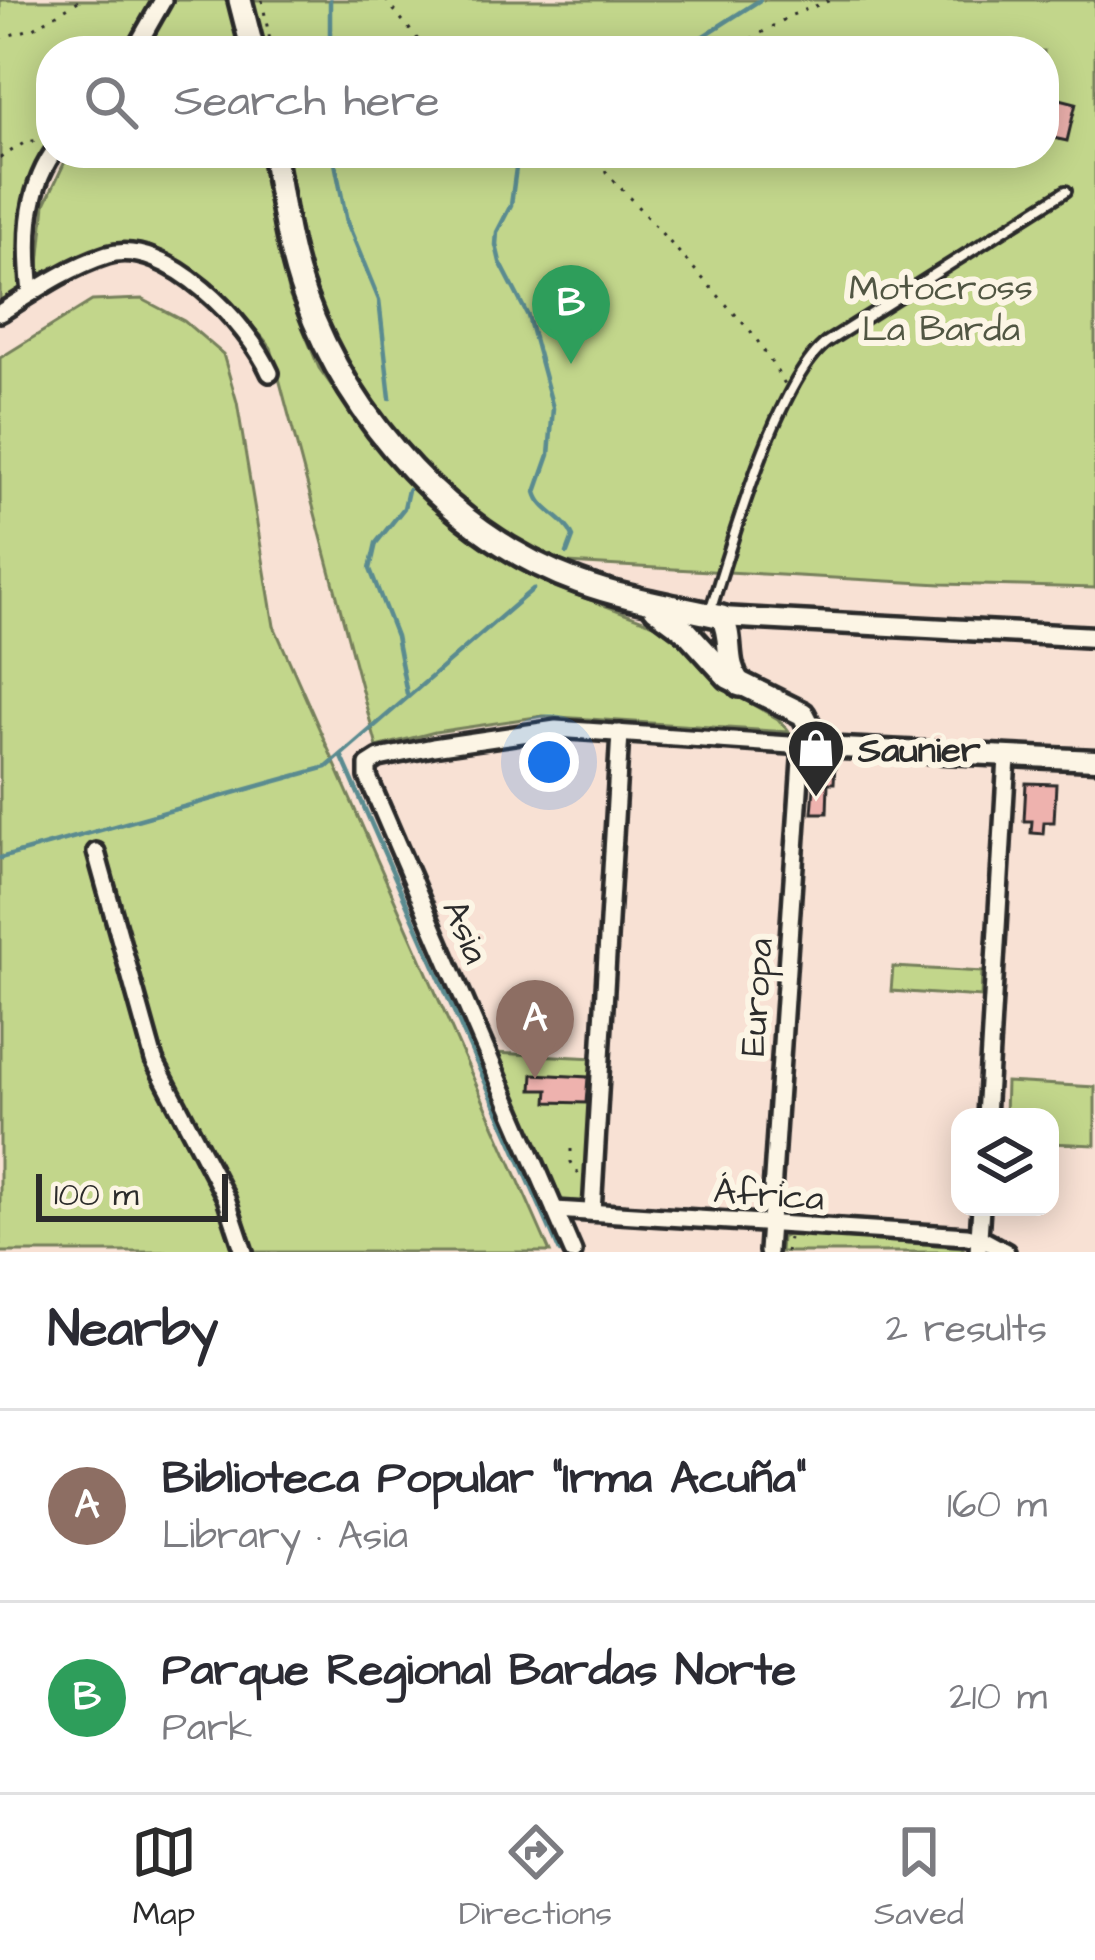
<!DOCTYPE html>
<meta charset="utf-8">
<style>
:root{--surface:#fff;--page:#f7f7f7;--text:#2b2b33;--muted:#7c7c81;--line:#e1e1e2;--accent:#2b2b2b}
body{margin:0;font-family:"Architects Daughter",sans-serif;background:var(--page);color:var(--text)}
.controls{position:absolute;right:36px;bottom:36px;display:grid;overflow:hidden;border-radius:24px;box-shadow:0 6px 30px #0003}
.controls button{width:108px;height:108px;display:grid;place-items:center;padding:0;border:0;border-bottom:3px solid var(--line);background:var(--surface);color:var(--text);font:60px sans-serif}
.scale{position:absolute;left:36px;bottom:30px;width:192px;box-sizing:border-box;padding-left:12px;border:6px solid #2b2b2b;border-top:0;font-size:33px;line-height:42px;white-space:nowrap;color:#2b2b2b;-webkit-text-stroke:9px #fcf5e5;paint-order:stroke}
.you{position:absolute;left:549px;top:762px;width:42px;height:42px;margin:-30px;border:9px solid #fff;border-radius:50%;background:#1a73e8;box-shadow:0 0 0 18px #1a73e833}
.badge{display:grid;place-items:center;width:78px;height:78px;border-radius:50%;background:var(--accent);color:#fff;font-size:39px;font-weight:700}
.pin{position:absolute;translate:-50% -99px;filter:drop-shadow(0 3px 6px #0008)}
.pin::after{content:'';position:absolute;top:63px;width:42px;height:36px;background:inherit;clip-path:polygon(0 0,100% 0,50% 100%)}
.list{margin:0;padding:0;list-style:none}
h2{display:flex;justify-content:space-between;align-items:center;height:156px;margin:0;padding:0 48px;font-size:51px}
h2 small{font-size:39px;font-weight:400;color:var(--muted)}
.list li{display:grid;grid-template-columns:78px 1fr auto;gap:36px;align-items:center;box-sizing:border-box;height:192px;padding:0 48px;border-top:3px solid var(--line)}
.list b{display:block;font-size:45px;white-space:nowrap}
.list p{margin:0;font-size:39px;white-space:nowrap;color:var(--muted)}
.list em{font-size:39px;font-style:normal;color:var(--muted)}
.icon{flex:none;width:66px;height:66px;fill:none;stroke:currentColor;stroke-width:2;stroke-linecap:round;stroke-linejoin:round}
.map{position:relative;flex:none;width:1095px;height:1252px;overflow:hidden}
.search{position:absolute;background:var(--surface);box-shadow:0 6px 30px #0003;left:36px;right:36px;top:36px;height:132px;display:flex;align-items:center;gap:30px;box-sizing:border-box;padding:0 42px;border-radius:48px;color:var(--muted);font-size:45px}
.sheet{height:540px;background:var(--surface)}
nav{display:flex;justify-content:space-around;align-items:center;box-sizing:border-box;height:168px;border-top:3px solid var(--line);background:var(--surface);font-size:33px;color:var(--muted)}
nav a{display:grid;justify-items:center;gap:6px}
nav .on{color:var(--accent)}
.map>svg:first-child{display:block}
</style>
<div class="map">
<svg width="1095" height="1252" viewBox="0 0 1095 1252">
<rect width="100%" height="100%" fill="#f8e1d4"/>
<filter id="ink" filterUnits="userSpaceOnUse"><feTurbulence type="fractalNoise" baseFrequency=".00833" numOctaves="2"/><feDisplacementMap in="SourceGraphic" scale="24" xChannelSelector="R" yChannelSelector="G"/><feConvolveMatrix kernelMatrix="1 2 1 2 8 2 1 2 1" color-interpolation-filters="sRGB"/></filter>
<g filter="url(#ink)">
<g fill="#c2d68b" stroke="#76805b" stroke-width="3">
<path d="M 0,0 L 163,0 L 134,51 L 51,51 L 51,153 L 41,170 L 31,293 L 0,313 Z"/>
<path d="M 173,0 L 231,0 L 242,51 L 146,51 Z"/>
<path d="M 253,0 L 1095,0 L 1095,588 L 941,584 L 567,563 C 537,558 511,538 486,521 C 395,459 327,360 300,253 C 292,221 288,186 282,153 L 1044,153 L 1044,51 L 263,51 Z"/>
<path d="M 69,153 L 262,153 L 288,292 L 319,368 L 344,403 L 447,518 L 514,565 L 558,588 L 662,627 L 731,692 L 778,719 L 789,732 L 543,716 L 435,732 L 377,747 L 271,348 C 246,314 172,245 128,244 C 97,243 66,263 38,275 L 45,204 Z"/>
<path d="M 142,299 L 184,321 L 223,354 L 237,402 L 274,626 L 550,1252 L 0,1252 L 0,358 L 92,301 Z"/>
<path d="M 893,967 L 982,972 L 981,997 L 891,991 Z"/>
<path d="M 494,1053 L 595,1058 L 586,1206 L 561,1205 Z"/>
<path d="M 1006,1082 L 1095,1087 L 1095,1145 L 1050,1143 L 1050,1117 L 1005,1117 Z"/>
<path d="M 789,1234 L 961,1247 L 966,1252 L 780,1252 L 781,1238 Z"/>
</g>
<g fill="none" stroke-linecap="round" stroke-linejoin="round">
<g stroke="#5a8b90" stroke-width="4.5">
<path d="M 330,51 L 330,0"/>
<path d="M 680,51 L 760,0"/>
<path d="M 333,153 L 347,222 L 379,300 L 390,398"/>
<path d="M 518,153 L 511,205 L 497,232 L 496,245 L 500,262 L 528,316 L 553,408 L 549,455 L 536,492 C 541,512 565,517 573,537 L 567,553"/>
<path d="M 407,694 L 396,636 L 370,569 L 376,543 L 404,508 L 408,490"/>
<path d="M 342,757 L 560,1252"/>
<path d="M 0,858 L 327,767 L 533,589"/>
</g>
</g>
<g fill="#eeb2ae" stroke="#2b2b2b" stroke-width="3">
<path d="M 1052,97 L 1076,103 L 1067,141 L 1044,136 Z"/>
<path d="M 816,763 L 835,764 L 834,783 L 828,783 L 827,813 L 812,813 Z"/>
<path d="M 1026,783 L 1056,784 L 1054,822 L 1044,822 L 1043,834 L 1031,833 L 1032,821 L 1024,821 Z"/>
<path d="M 533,1074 L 588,1077 L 586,1103 L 547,1102 L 548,1090 L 532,1090 Z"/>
</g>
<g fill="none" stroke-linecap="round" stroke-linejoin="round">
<g stroke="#2b2b2b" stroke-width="16">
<path id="service" d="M 710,612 C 730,548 777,380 827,342 L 1066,191"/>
</g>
<g stroke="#2b2b2b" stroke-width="24">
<g id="minor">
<path d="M 134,51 L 163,0"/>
<path d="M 31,293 C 26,245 25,194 53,153"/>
<path d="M 0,313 C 33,292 69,267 107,255 C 167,237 249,325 270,373"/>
<path d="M 96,852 L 154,1060 L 226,1198 L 244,1252"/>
<path d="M 986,1117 L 1007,757"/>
<path d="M 555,1210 L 967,1236 L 984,1240 L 1006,1252"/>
<path d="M 592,1212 L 620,733"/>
<path d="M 573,1252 L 368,777 L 368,765 L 379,758 L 433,747 L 556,729 L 820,747"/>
<path d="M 768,1252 L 802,746"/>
<path d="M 978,1252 L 981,1207"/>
</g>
</g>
<g stroke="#2b2b2b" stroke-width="27">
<g id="tertiary">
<path d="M 722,617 L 1095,637"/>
<path d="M 820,747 L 1095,760"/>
</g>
</g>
<g stroke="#2b2b2b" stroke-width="30">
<g id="secondary">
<path d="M 240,0 L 253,51"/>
<path d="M 273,153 C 282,201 288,251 305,297 C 350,421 453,536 579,582 C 625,599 674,606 722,617 C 734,641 723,660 740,685"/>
<path d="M 655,608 L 686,631 L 728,677 L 803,714 L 820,747"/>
</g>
</g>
<g stroke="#2b2b2b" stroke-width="3" stroke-dasharray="3 9" stroke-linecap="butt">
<path d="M 262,0 L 272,51"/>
<path d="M 386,0 L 427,51"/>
<path d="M 0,38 L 34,28 L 80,0"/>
<path d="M 730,51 L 792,15 L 831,0"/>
<path d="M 589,153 L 753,334 L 785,384"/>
<path d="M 0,158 L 24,143 L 51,137"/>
<path d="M 571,1149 L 571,1162 L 579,1175"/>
<path d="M 786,1252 L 789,1238"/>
</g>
<use href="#service" stroke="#fcf5e5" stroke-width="8"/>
<use href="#minor" stroke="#fcf5e5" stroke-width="15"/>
<use href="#tertiary" stroke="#fcf5e5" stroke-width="18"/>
<use href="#secondary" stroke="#fcf5e5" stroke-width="21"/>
</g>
</g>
<defs>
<g id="shop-pin" transform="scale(3)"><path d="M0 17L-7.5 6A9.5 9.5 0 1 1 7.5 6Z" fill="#2b2b2b" stroke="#fcf5e5"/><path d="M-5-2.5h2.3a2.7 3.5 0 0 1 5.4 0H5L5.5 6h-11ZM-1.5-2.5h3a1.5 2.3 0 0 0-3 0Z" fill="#fff"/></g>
</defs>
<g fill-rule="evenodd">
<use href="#shop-pin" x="816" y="748"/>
</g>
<g text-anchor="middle" stroke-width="12" stroke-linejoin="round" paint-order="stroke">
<g font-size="36" fill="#515643" stroke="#fcf5e5">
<text x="941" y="299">Motocross<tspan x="941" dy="41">La Barda</tspan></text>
</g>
<g font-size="36" font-weight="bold" fill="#2b2b2b" stroke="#fcf5e5" text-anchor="start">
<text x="858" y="761">Saunier</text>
</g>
<g font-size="36" fill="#2b2b2b" stroke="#fcf5e5">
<text transform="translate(467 931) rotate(67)" y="13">Asia</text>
<text transform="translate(755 997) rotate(-86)" y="13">Europa</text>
<text transform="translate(769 1193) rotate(4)" y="13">África</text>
</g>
</g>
</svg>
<div class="controls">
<button><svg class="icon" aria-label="layers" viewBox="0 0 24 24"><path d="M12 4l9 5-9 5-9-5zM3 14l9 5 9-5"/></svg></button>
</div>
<div class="scale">100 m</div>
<div class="you"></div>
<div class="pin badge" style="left:535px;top:1079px;background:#8d6e63">A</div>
<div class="pin badge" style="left:571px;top:364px;background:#2e9e5b">B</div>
<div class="search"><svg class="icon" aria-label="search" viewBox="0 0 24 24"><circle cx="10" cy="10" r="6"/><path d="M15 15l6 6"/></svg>Search here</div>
</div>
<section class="sheet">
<h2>Nearby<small>2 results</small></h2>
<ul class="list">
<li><span class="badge" style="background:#8d6e63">A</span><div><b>Biblioteca Popular &quot;Irma Acuña&quot;</b><p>Library · Asia</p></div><em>160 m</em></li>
<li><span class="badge" style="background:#2e9e5b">B</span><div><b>Parque Regional Bardas Norte</b><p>Park</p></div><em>210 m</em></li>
</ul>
</section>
<nav>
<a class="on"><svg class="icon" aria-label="map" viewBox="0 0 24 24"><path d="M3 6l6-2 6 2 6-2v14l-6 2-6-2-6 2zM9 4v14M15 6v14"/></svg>Map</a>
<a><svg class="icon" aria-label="directions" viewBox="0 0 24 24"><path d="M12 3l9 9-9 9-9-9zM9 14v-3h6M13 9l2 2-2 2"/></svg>Directions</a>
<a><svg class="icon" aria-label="saved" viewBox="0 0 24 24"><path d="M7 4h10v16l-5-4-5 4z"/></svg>Saved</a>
</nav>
